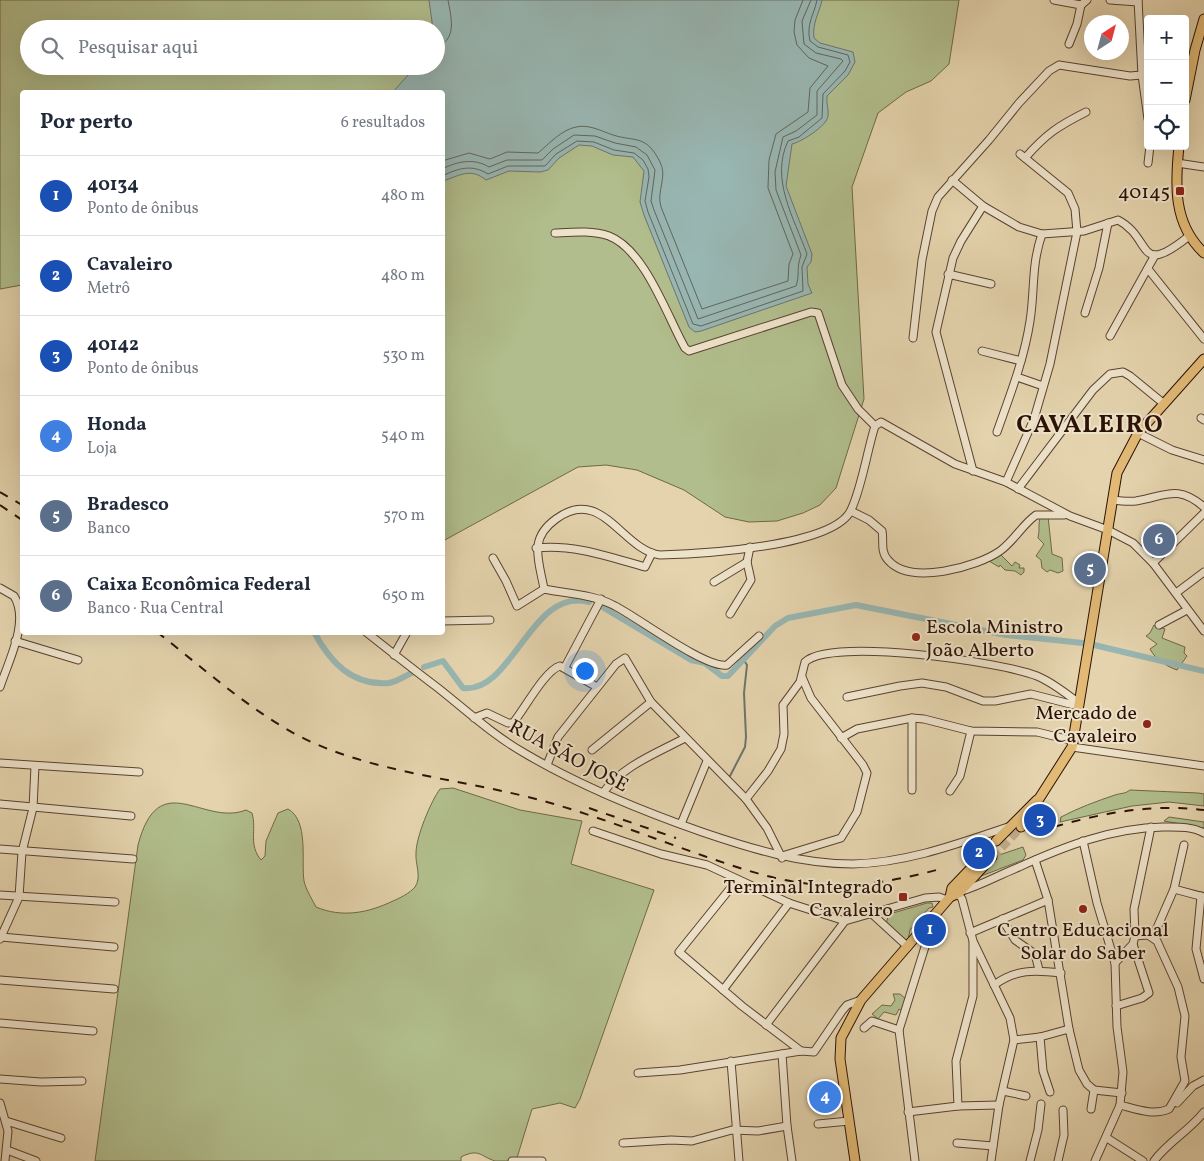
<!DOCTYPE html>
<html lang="pt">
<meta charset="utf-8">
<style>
:root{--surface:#fff;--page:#f2f2f3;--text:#1f2937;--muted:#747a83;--line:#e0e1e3;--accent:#d93025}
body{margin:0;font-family:Vollkorn,serif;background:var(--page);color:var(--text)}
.controls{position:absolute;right:15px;top:15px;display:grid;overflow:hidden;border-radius:5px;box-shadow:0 5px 20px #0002}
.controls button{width:45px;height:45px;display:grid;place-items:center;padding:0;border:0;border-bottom:1px solid var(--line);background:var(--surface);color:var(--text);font:25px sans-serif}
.compass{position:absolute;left:1084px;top:15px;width:45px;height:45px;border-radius:50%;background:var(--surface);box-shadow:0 5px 20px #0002;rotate:36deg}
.you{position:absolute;left:584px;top:670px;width:18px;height:18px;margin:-12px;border:4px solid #fff;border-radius:50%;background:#1a73e8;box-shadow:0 0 0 8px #1a73e833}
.badge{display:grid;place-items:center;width:32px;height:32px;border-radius:50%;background:var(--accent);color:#fff;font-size:16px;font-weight:700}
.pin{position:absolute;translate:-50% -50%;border:2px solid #fff;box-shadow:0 1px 5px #0006}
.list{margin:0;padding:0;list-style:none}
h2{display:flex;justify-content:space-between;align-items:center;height:65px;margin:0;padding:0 20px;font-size:21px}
h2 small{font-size:16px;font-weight:400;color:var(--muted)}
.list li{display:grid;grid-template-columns:32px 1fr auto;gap:15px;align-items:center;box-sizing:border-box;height:80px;padding:0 20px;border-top:1px solid var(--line)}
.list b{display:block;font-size:19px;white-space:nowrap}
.list p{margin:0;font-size:16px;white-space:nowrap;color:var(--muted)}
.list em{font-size:16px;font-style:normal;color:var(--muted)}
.icon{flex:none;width:28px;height:28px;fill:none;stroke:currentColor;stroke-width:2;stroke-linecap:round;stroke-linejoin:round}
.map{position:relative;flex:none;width:1204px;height:1161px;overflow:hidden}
.search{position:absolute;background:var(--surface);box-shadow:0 5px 20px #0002;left:20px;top:20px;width:425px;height:55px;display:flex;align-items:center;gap:12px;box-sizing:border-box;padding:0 18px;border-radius:28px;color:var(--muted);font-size:19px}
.panel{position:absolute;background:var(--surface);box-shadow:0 5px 20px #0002;left:20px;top:90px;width:425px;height:545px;border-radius:5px}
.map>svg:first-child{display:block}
</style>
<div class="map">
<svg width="1204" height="1161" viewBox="0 0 1204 1161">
<rect width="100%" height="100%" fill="#e4d3ad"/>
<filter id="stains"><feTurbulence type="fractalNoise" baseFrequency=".004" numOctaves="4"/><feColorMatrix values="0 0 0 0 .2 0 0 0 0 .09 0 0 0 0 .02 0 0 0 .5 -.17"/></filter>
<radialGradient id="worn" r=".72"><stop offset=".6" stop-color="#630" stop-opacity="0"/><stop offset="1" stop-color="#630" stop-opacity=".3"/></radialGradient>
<g fill="#b1bd8c" stroke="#6e6848" fill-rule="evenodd">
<path d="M 0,0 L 959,0 L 949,64 L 931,81 L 906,92 L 878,113 L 852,187 L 864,399 L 836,488 L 820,505 L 803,513 L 777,521 L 749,522 L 725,517 L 684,490 L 637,470 L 606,465 L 578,467 L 443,541 L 442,92 L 22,92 L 22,285 L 0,289 ZM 29,29 L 436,29 L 436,66 L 29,66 Z"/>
<path d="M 1048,516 L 1052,554 L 1062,558 L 1063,571 L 1058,573 L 1050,570 L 1047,572 L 1042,568 L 1041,560 L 1036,556 L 1044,544 L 1038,538 C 1040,530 1038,524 1040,518 Z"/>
<path d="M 1000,554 L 1012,566 L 1015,562 L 1020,565 L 1019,568 L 1024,568 L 1024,572 L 1021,575 L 1015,571 L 1005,570 L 1000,565 L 999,567 L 989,561 Z"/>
<path d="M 1154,625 L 1165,629 L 1162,638 L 1185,647 L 1184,653 L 1187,656 L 1177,670 C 1166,666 1156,660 1150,649 L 1157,644 L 1146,636 L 1150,633 Z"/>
<path d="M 453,788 L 520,810 L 582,821 L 571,864 L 654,890 L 580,1099 L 575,1108 L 560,1103 L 532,1109 L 516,1161 C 510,1161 501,1161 495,1161 C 480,1156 479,1148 461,1157 L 461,1161 L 95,1161 L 138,845 C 159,765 203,827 246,810 L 252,813 C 257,831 248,844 261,860 L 265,856 L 266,841 L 278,813 L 288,809 C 309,821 301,860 304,881 C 306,890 312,899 316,907 C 342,918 368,913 393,901 C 400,898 410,893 415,887 C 422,877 415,864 416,853 C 416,837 431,801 440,789 Z"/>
<path d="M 1130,790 L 1198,793 L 1204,794 L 1204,806 L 1169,802 L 1132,806 L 1060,822 L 1061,817 C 1078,808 1097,801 1115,795 C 1121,793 1125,794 1130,790 Z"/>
<path d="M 1169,817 L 1204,822 L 1204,828 L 1164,821 Z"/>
<path d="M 1023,847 L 1026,855 L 1023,860 L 976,878 L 996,856 Z"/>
<path d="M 927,903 L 932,903 L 933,907 L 929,908 L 910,930 L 908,940 L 905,940 L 886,925 L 888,916 L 893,913 Z"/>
<path d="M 893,994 L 900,994 L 906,999 L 902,1011 L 899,1009 L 896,1015 L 884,1012 L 878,1019 L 872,1014 L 882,1005 L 891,1006 L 895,1000 Z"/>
</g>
<path fill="#98b6b2" stroke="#6d746d" d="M 429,0 L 822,0 C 819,14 812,23 814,38 L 820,43 L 853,52 L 855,62 L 848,75 L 827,96 C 826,103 829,109 828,116 C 827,126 801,142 792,144 L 786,186 L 812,254 L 811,262 L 807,267 L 808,284 L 812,293 L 701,331 L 695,332 L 689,327 L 644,215 L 640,202 L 644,171 L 633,157 L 613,155 L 592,146 L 579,145 L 559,158 L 548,170 L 540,172 L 509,171 L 486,180 C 470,167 459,176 443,181 L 442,92 L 393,92 L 416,66 L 436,66 L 436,29 L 433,29 Z"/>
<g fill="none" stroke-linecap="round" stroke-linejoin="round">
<g stroke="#62645c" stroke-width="1">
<path d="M 436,47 C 458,40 451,17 448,0"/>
<path d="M 442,161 L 469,153 L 490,159 L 507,152 L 538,153 C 549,144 561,130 576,127 C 589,124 601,131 613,135 C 635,142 646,134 660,162 C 668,177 656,191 661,207 L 702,309 L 788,281 L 789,264 L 793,254 L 768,188 L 769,160 L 776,134 L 808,112 L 810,88 L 828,66 L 809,58 L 797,45 L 794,32 L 795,20 L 803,0"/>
<path d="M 442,169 C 458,161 474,158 489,167 L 507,160 L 542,160 L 553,149 L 574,135 L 595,136 L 615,143 L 636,147 L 647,155 L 655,170 L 651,201 L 654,210 L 698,319 L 796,286 C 800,275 796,269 801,255 L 776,190 L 775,172 L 783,137 L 796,131 L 817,115 L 817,91 L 843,61 L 841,59 L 816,53 L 804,44 L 802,21 L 811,0"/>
<path d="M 442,176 C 459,168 472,164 488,174 L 508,166 L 545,166 L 556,154 L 577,141 L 594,142 L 614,150 L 634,153 L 643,160 L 648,169 L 649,177 L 645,201 L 648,212 L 693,324 L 701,326 L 803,291 L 802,267 L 807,254 C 794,218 770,179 788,141 L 799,137 L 822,118 L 823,94 L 845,71 L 850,62 L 848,55 L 818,47 L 810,41 C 806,24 814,15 817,0"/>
</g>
<path stroke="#6d746d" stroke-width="2" d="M 730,776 L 745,747 L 746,737 L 744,693 L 747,665 L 743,659"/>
<g stroke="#98b6b2" stroke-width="6">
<path d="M 599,605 L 691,660 L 705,663 L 722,676 L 728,676 L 775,626 L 788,618 L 856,605 L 1006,635 L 1083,643"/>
<path d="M 314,632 C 330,662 352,686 389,683 C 397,682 406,675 414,672"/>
<path d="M 1094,645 L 1204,671"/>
<path d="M 424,667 L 443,661 L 463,688 C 513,694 531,586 589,602"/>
</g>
<g stroke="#bfac8b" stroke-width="9" stroke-dasharray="9 4.5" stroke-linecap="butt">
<path d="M 992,857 L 1021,827"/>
<path d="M 976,863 L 996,841"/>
</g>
<g stroke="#5a422f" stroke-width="9">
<g id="minor">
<path d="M 1054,0 L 1081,5"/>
<path d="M 1110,0 L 1138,2"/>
<path d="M 1138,0 L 1142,75 L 1148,119"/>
<path d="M 1081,5 L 1087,0"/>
<path d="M 1069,44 L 1077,24 L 1081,5"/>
<path d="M 1025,158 C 1046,134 1058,126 1086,112"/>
<path d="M 1148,163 L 1150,146"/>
<path d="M 1177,163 L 1204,167"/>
<path d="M 952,180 L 983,206 L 1019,227 L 1042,234 L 1084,231 L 1118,220 C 1153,238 1136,279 1189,236"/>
<path d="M 555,233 C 573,232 592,230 609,236 C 645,250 667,316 685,348 L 689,351 L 811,312 L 818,313 L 842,385 L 858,409 L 875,426"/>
<path d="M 1148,269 L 1204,339"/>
<path d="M 948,274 L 991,284"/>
<path d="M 1085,313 L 1099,268 L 1108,223"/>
<path d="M 1110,336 L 1155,255"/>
<path d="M 913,338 L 922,260 L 932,211 L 938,197 L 989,140 L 1019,103 L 1049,71 L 1059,65 L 1130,76 L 1142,75"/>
<path d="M 982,351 L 1021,361"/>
<path d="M 1017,377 L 1043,386"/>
<path d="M 1201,418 L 1204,420"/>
<path d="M 997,432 C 1010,395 1024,360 1030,321 C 1035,290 1031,266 1042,234"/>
<path d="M 1138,433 L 1172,450 L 1204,460"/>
<path d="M 973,471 L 936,332 L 953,258 L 961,241 L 983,206"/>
<path d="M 1006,482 L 1034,419 L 1050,364 L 1077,232 L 1075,209 L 1068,193 L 1020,154"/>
<path d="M 1018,489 L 1093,390 L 1110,374 L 1123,372 L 1130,376 L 1163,403"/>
<path d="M 1112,500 C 1120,501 1128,502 1136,501 C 1166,496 1177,484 1204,507"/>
<path d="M 851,511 L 869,520 L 882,531 C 884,540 880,552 888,560 C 910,586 977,567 1000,551 C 1014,541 1022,525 1036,515 L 1064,515"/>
<path d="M 536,548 C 574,544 609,557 645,567 L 652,553"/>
<path d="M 493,558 L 506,581 L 517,606 L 544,589 C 568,594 593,594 615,606 C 637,617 706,669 727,665 L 759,636"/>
<path d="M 1153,563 L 1204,513"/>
<path d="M 714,582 L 747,562"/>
<path d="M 0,588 L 14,596 C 30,621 8,662 0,687"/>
<path d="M 544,589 C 539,560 528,539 556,519 C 602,485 622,550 660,555 C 699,554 834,547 851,510 C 862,487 867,451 875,426 L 881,422 L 955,464 L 1006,482 L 1070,516 L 1108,530 L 1133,543 L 1153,563 L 1204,631"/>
<path d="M 1176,593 L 1204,572"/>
<path d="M 730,614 L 751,580 L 747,562 L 750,547"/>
<path d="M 442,621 L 490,620"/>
<path d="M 1159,625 L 1187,610"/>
<path d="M 366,632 C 390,651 414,670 438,688 C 467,711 494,736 526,754 C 582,787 642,811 702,832 C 752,849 800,864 853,864 C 907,863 960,843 1011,826"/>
<path d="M 15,641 L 78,660"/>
<path d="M 394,655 L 407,632"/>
<path d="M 565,667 L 601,599"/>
<path d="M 847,697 L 900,686 L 922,683 L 946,687 L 983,701 L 995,701 L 1031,694 L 1078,706"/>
<path d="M 474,718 L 487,713 L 508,723 L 513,723 C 524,710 545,670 560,666 L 597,687"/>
<path d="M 912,718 L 912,790"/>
<path d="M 841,738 L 857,729 L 912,718 L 924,719 L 971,731 L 1037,732 L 1074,741"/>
<path d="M 1072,747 L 1204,766"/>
<path d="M 592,750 L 651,702"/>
<path d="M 0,763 L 139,772"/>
<path d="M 547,765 L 558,737 L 616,664 L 625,658 L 651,702 L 746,799 L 767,828 L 782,858"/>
<path d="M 950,791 L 960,776 L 971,731"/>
<path d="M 603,793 C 622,766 657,753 685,738"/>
<path d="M 746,799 L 768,771 L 781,749 L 784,734 L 783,705 L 800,682 L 805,662 C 831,637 1002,662 1037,676 C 1052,682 1065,693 1079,703"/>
<path d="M 0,804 L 131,816"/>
<path d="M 681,824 L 707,761"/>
<path d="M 593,831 L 661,854 L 707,865 L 789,903 L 845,921 L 925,898 L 939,897 L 947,900"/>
<path d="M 1083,841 L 1097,903 L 1115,963 L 1117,1027 L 1123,1072 L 1120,1105 L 1095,1161"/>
<path d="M 0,849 L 133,859"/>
<path d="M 782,856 L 841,838 L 857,812 L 867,773 L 863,765 L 811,698 L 802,677"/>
<path d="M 1035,860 L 1048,900 L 1069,1029 L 1079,1070 L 1087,1084 L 1094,1090 L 1122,1093"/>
<path d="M 737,880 L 679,952 L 742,1006 L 801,1051"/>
<path d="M 1174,889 L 1204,897"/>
<path d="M 956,891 L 962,899 L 973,941 L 1010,1018 L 1014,1040 L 999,1105 L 991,1161"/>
<path d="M 959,892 C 980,886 999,875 1019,867 C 1065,846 1112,828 1163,827 C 1177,827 1191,826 1204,833"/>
<path d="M 0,895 L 115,902"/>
<path d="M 1201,896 L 1196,949 L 1204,979"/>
<path d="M 872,914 L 908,947"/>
<path d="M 1002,919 L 1015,940 L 1035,954 L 1039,970"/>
<path d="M 970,933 L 1048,900"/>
<path d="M 1,937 L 114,947"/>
<path d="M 1153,937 L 1174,889 L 1184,845"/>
<path d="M 0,939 L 19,897 L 22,852 L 33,808 L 35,766"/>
<path d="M 1115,963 L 1133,944 L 1135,936 L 1134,909 L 1151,827"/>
<path d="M 0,980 L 114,989"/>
<path d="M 994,985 C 1016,969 1034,970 1061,973"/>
<path d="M 723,990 L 789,903"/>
<path d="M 1116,1006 L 1142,998 L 1149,993 L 1133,944"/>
<path d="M 0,1023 L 93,1031"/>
<path d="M 766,1025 L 845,921"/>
<path d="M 864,1028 L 872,1021 L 899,1030"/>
<path d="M 1040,1037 L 1043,1071 L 1050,1092"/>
<path d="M 1014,1040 L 1040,1037 L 1069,1029"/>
<path d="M 782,1054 L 787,1126 L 792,1161"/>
<path d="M 731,1061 L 739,1161"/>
<path d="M 638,1073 L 680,1070 L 801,1051 L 814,1052 L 842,1011 L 847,1005 L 861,1000"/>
<path d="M 0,1079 L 41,1082 L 82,1081"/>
<path d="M 1003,1091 L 1026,1096"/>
<path d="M 0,1103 L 8,1131 L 5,1161"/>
<path d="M 1177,1103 L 1193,1086 L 1204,1080"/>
<path d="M 1120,1105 C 1136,1109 1153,1116 1169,1109 L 1185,1081 L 1181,1057 L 1185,1016 L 1178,987 L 1157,941 L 1148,935 L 1135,936"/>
<path d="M 958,1106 L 956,1061 L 973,996 L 973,943"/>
<path d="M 1091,1109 L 1094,1090"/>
<path d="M 908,1112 L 958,1106 L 999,1105"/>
<path d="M 6,1121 L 61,1138"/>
<path d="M 818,1124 L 849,1121"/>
<path d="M 1107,1138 L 1143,1161"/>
<path d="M 623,1143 L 671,1140 L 692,1141 L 732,1130 L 758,1131 L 787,1126"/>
<path d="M 957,1143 L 993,1146"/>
<path d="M 7,1150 L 36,1161"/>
<path d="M 512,1161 L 542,1161"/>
<path d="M 915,1161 L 899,1030 L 934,918"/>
<path d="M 1030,1161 L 1038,1130 L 1041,1104"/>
<path d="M 1058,1161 L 1064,1135 L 1063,1110"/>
<path d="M 1154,1161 C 1168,1142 1189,1131 1204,1112"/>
</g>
</g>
<g stroke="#2c1205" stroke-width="11">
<g id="major">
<path d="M 1185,100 L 1195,50 L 1204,19"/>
<path d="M 1179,146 C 1175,185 1173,224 1204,253"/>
<path d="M 1021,827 L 1072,747 L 1117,473 L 1138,433 L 1204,359"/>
<path d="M 996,841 L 1037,800"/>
<path d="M 950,897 L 952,888 L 976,863"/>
<path d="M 855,1161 L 840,1059 L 841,1038 L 861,1000 L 950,897 L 959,893 L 992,857"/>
</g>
</g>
<use href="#minor" stroke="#ede2ca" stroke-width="7"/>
<use href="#major" stroke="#e2ba76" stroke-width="9"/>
<g stroke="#2c1205" stroke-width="2" stroke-dasharray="9 9" stroke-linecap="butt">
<path d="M 0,492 L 22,505"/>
<path d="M 0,505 L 22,520"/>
<path d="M 157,632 C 202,667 247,708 297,735 C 372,774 466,779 547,802 C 600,817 652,838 704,856 C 739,868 773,880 810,884 C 855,889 900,880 944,868"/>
<path d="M 589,808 L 676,838"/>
<path d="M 1037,832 C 1092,815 1146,803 1204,810"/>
</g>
</g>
<g fill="#8f2418" stroke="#ede2ca" stroke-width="2">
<rect x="1175" y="186" width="10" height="10" rx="2.5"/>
<circle cx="916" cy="637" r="5"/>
<circle cx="1147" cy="724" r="5"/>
<rect x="898" y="892" width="10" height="10" rx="2.5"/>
<circle cx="1083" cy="909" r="5"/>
</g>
<g text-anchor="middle" stroke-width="4" stroke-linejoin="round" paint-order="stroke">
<g font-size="20" fill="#2c1205" stroke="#ede2ca" text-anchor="end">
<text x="1170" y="198">40145</text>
<text x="926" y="633" text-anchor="start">Escola Ministro<tspan x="926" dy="23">João Alberto</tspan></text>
<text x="1137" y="719">Mercado de<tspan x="1137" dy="23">Cavaleiro</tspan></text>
<text x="893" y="893">Terminal Integrado<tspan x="893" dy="23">Cavaleiro</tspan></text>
<text x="1083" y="936" text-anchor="middle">Centro Educacional<tspan x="1083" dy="23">Solar do Saber</tspan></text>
</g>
<g font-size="20" fill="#2c1205" stroke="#ede2ca">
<text transform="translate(569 755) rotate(28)" y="7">RUA SÃO JOSE</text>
</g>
<g font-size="25" font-weight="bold" letter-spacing="1" fill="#2c1205" stroke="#ede2ca">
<text x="1090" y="432">CAVALEIRO</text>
</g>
</g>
<rect width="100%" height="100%" filter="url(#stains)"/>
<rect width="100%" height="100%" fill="url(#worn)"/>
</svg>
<div class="controls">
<button>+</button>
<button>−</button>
<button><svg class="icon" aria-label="locate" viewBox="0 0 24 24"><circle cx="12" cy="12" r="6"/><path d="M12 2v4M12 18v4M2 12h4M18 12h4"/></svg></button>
</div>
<svg class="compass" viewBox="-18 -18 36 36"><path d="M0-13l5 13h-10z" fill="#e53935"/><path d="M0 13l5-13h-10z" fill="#747a83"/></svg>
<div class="you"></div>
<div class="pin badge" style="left:930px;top:930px;background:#1a4fb4">1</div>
<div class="pin badge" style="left:979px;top:853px;background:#1a4fb4">2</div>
<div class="pin badge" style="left:1040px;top:820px;background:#1a4fb4">3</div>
<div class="pin badge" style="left:825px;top:1097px;background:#3f7fe0">4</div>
<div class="pin badge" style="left:1090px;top:569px;background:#5c6f8a">5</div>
<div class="pin badge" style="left:1159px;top:540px;background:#5c6f8a">6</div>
<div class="search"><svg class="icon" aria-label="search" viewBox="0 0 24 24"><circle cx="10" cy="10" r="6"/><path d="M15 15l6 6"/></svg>Pesquisar aqui</div>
<section class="panel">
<h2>Por perto<small>6 resultados</small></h2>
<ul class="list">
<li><span class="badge" style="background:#1a4fb4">1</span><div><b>40134</b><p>Ponto de ônibus</p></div><em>480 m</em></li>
<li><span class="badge" style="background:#1a4fb4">2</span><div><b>Cavaleiro</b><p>Metrô</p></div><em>480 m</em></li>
<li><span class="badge" style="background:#1a4fb4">3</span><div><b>40142</b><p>Ponto de ônibus</p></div><em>530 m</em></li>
<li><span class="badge" style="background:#3f7fe0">4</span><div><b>Honda</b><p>Loja</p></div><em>540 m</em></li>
<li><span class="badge" style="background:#5c6f8a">5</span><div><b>Bradesco</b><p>Banco</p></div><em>570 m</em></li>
<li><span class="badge" style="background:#5c6f8a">6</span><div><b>Caixa Econômica Federal</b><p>Banco · Rua Central</p></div><em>650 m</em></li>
</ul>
</section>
</div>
